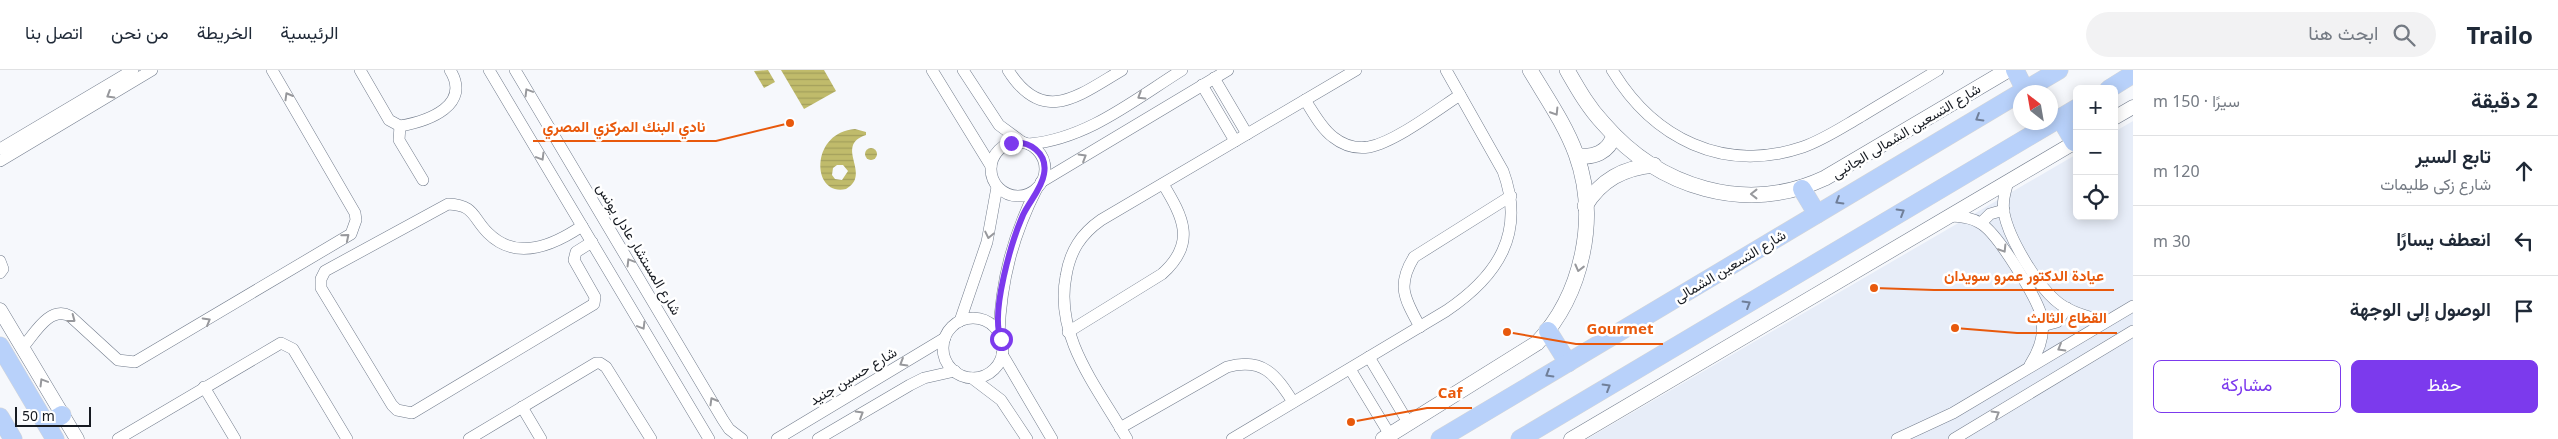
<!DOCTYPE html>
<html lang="ar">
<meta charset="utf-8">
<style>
:root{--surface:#fff;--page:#f2f2f3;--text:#1f2937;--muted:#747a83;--line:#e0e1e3;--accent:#7c3aed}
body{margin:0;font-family:"Noto Sans",Vazirmatn,sans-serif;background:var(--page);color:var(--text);direction:rtl}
.controls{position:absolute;right:15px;top:15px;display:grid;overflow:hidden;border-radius:8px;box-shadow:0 2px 12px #0003}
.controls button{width:45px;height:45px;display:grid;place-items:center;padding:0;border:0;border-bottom:1px solid var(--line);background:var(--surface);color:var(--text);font:25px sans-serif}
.compass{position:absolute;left:2013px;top:15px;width:45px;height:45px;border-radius:50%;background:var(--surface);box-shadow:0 2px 12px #0003;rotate:329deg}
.scale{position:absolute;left:15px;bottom:12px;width:76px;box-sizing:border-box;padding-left:5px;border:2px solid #171b22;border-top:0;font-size:14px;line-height:18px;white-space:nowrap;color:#171b22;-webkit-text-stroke:4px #fff;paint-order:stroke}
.stop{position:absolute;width:15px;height:15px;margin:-11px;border:4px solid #7c3aed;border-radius:50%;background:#fff}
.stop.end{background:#7c3aed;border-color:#fff;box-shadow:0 1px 5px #0008}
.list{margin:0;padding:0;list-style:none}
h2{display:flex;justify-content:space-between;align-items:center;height:65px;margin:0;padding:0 20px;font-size:21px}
h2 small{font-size:16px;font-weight:400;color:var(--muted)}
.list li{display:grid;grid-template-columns:32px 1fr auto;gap:15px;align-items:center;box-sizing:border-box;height:70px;padding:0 20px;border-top:1px solid var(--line)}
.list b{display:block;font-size:19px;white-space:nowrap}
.list p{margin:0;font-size:16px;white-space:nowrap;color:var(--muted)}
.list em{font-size:16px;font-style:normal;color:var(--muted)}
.actions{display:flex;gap:10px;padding:15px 20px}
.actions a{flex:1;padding:11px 0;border:1px solid var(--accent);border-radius:8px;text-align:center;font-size:18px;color:var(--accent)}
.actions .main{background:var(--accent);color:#fff}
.icon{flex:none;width:28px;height:28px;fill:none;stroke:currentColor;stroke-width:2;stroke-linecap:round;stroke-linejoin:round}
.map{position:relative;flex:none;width:2133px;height:369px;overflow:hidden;direction:ltr}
header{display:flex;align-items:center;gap:30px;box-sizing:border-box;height:70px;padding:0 25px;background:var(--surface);border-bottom:1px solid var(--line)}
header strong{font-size:24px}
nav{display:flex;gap:28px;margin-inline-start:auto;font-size:18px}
.search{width:350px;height:45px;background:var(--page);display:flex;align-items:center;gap:12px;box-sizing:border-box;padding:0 18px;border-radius:28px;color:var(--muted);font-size:19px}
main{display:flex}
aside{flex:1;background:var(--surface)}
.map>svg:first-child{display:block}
</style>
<header>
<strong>Trailo</strong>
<div class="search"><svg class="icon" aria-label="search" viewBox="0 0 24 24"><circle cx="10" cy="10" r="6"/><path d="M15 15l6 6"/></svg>ابحث هنا</div>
<nav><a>الرئيسية</a><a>الخريطة</a><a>من نحن</a><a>اتصل بنا</a></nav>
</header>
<main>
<aside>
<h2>2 دقيقة<small>سيرًا · 150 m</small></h2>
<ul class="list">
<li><svg class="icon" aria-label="ahead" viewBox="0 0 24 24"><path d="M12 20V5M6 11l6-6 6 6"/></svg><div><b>تابع السير</b><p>شارع زكى طليمات</p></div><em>120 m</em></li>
<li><svg class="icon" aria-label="left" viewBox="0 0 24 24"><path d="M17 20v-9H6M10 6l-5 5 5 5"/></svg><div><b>انعطف يسارًا</b></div><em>30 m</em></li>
<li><svg class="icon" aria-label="arrive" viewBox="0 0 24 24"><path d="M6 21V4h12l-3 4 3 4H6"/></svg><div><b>الوصول إلى الوجهة</b></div></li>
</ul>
<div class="actions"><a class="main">حفظ</a><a>مشاركة</a></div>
</aside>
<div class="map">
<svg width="2133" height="369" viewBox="0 0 2133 369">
<defs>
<pattern id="water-rules" width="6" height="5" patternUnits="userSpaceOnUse" patternTransform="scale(1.25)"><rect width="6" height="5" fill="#c0bb6b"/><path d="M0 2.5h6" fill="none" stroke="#a4a05c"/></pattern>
</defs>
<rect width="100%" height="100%" fill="#f6f8fc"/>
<path fill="#e7edf8" d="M 2133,51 L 2133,369 L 1587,369 L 2077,84 L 2077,146 L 2114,146 L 2114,62 Z"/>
<g fill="url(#water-rules)" fill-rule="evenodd">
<path d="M 768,0 L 775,12 L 764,18 L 754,1 Z"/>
<path d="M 781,0 L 824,0 L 836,21 L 804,39 Z"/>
<path d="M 855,59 L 866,62 L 866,65 C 833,76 873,104 846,119 C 811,127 810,62 855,59 ZM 837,95 L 843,95 L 848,101 L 842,110 L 835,109 L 832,105 L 833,98 Z"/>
<circle cx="871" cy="84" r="6"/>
</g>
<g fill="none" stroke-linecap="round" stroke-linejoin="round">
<g stroke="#727c8c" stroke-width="12">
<g id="minor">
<path d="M 360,0 L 389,50 L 400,56 C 429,51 472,35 450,0"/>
<path d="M 489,0 L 709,369"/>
<path d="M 515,0 L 723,350 L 729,359 L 742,369"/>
<path d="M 932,0 L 991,96"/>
<path d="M 963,0 L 999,55 L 1022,72"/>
<path d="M 1008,0 C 1043,56 1078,26 1122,0"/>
<path d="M 1612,0 C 1653,68 1723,104 1803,77 C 1823,70 1841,58 1860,47 C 1886,31 1912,16 1938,0"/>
<path d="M 1214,8 L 1247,64"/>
<path d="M 1202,15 L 1235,71"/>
<path d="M 1305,30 C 1313,42 1321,58 1333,67 C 1343,75 1356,79 1369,77 C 1395,72 1437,40 1460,25"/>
<path d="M 400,56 L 399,70 L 423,110"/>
<circle cx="1018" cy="99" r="27"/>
<path d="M 1029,74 C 1087,69 1134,30 1182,0"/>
<path d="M 0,79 L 133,0"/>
<path d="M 0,91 L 152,0"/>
<path d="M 1041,112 L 1228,0"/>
<path d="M 2008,112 C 2005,122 2002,132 2004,143 C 2009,169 2038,218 2060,234 C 2074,244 2091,248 2107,251"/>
<path d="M 1950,146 C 1961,147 1971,147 1980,153 C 1997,162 2038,229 2042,248 C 2045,266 2039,281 2030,295"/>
<path d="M 1981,153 L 1990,144 L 2004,140"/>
<path d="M 582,156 C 554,175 517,192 488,163 C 472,147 475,135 448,134 L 325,201 L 321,209 L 321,218 L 392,335 L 397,340 L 412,343 L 594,234 L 595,227 L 574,190 L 576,182 L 592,172"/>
<path d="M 0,191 L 3,199 L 0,203"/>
<circle cx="973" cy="278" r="30"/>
<path d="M 960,251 L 987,172 L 997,117"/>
<path d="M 2042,256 L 2057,252 L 2067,238"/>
<path d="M 1420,257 C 1405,229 1396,216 1414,187 L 1511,126"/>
<path d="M 1068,262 L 1162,204 C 1197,173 1183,147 1163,114"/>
<path d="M 999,264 C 1001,210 1013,165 1037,118"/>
<path d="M 22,278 C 34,265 49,235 70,246 L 118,290 L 135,292 L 351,164 L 356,150 L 355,143 L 272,0"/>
<path d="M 1002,284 L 1052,369"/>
<path d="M 1369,287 L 1409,354"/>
<path d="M 1350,299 L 1390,365"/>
<path d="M 972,308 L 1001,330 L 1027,369"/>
<path d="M 204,317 L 235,369"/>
<path d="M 522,337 L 541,369"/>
<path d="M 1120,358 L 1227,297 C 1263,287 1276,305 1293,332"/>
<path d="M 118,369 L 281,273 L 293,279 L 347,369"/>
<path d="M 469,369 L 596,293 L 600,293 L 606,297 L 651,369"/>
<path d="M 777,369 L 945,268"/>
<path d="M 818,369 L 910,315 L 924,308 L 955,301"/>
<path d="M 1127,369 C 1098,318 1054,267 1066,206 C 1070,181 1081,164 1101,150 L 1356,0"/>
<path d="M 1232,369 L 1446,241 C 1498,206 1526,163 1503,101 L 1446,0"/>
<path d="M 1897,369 L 1953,343 L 2133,236"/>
<path d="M 1954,369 L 2133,261"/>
</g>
</g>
<g stroke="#727c8c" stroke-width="15">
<g id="tertiary">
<path d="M 2114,48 L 2133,37"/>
<path d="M 0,240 L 77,369"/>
<path d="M 1571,369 L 2077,71"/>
</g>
</g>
<g stroke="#727c8c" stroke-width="16">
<g id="secondary">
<path d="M 1567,0 C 1578,19 1588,37 1603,53 C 1659,118 1746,145 1825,108 L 2008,0"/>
<path d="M 1577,85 C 1593,89 1609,82 1614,65"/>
<path d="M 1585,136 C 1601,110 1623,98 1654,95"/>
<path d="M 1383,369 L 1537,273 C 1583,224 1599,147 1576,84 C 1565,54 1546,27 1530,0"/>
</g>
</g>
<g stroke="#d5d6d7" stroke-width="19">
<g id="primary">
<path d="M 2015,0 L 2025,20"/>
<path d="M 2109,19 L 2133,4"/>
<path d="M 2022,22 L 2059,0"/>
<path d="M 2060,48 L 2074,72"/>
<path d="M 1802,119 L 1817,144"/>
<path d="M 1548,261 L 1568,293"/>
<path d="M 0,276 L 55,369"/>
<path d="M 0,347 L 13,369"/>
<path d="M 47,354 L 62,345"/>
<path d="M 1440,369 L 2020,23"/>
<path d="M 1520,369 L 2077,38"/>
</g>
</g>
<use href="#minor" stroke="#fff" stroke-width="11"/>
<use href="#tertiary" stroke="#fff" stroke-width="14"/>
<use href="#secondary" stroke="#fff" stroke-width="15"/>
<use href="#primary" stroke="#b8d1fa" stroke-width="18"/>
</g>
<defs><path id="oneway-chevron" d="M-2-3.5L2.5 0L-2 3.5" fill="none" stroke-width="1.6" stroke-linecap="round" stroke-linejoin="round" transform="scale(1.25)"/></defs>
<g stroke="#97989c">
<use href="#oneway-chevron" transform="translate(528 22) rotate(-121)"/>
<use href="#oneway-chevron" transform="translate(110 25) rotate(149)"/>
<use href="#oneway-chevron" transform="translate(288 26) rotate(-120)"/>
<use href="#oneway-chevron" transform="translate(1141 26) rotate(148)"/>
<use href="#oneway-chevron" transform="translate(1555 42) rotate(58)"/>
<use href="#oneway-chevron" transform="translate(541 87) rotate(59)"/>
<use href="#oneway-chevron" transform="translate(1083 87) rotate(-31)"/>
<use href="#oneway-chevron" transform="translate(1754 124) rotate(-180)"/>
<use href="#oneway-chevron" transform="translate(989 165) rotate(102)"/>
<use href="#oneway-chevron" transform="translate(346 167) rotate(-40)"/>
<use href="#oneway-chevron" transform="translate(2003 179) rotate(58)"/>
<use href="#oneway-chevron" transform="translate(630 192) rotate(-121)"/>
<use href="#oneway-chevron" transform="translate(1579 198) rotate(104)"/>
<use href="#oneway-chevron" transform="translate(72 249) rotate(37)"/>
<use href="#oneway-chevron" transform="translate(207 251) rotate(-30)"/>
<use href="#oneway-chevron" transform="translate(642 256) rotate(59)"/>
<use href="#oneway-chevron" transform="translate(2061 278) rotate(150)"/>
<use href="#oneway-chevron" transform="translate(903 293) rotate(149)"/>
<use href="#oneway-chevron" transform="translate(43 312) rotate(-121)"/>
<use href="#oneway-chevron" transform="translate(713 331) rotate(-120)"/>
<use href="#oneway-chevron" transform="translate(860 344) rotate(-31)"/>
<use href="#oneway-chevron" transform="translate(1996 344) rotate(-31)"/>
</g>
<g stroke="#707f99">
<use href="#oneway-chevron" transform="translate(1979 48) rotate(149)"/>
<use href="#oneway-chevron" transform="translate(1839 131) rotate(149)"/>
<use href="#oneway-chevron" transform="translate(1901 142) rotate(-31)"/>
<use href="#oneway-chevron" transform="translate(1747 234) rotate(-31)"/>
<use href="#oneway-chevron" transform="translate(1549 304) rotate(149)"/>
<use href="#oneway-chevron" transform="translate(1607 317) rotate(-31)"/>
</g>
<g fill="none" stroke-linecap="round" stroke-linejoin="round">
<path stroke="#7c3aed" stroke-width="6" d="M 1001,269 C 990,243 1012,170 1023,145 C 1029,132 1042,118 1044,104 C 1048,83 1029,70 1011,73"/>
</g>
<g text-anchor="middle" stroke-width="5" stroke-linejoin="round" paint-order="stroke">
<g font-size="14" fill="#171b22" stroke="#fff">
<text transform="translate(1906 61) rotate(-31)" y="5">شارع التسعين الشمالى الجانبى</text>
<text transform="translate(639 179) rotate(59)" y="5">شارع المستشار عادل يونس</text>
<text transform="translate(1730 196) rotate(-31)" y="5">شارع التسعين الشمالى</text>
<text transform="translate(853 306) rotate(-31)" y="5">شارع حسين جنيد</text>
</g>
</g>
<path fill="none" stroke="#e8590c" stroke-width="2" d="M790 53L716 71H533M1874 218L1934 220H2114M1955 258L2017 263H2117M1507 262L1576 274H1663M1351 352L1427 338H1472"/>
<g fill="#e8590c" stroke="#fff" stroke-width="2">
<circle cx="790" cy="53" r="5"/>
<circle cx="1874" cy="218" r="5"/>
<circle cx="1955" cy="258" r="5"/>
<circle cx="1507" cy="262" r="5"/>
<circle cx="1351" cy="352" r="5"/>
</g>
<g font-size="15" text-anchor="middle" font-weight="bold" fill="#e8590c" stroke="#fff" stroke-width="5" stroke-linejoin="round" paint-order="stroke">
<text x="624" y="62">نادي البنك المركزي المصري</text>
<text x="2024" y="211">عيادة الدكتور عمرو سويدان</text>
<text x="2067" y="253">القطاع الثالث</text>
<text x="1620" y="264">Gourmet</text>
<text x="1450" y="328">Caf</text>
</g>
</svg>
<div class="controls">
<button>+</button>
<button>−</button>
<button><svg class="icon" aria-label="locate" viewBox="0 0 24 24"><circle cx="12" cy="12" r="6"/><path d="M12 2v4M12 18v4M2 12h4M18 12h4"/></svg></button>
</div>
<svg class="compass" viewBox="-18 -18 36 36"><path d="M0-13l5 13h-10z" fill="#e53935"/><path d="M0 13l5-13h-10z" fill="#747a83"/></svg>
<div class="scale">50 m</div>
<div class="stop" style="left:1001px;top:269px"></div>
<div class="stop end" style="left:1011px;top:73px"></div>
</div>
</main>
